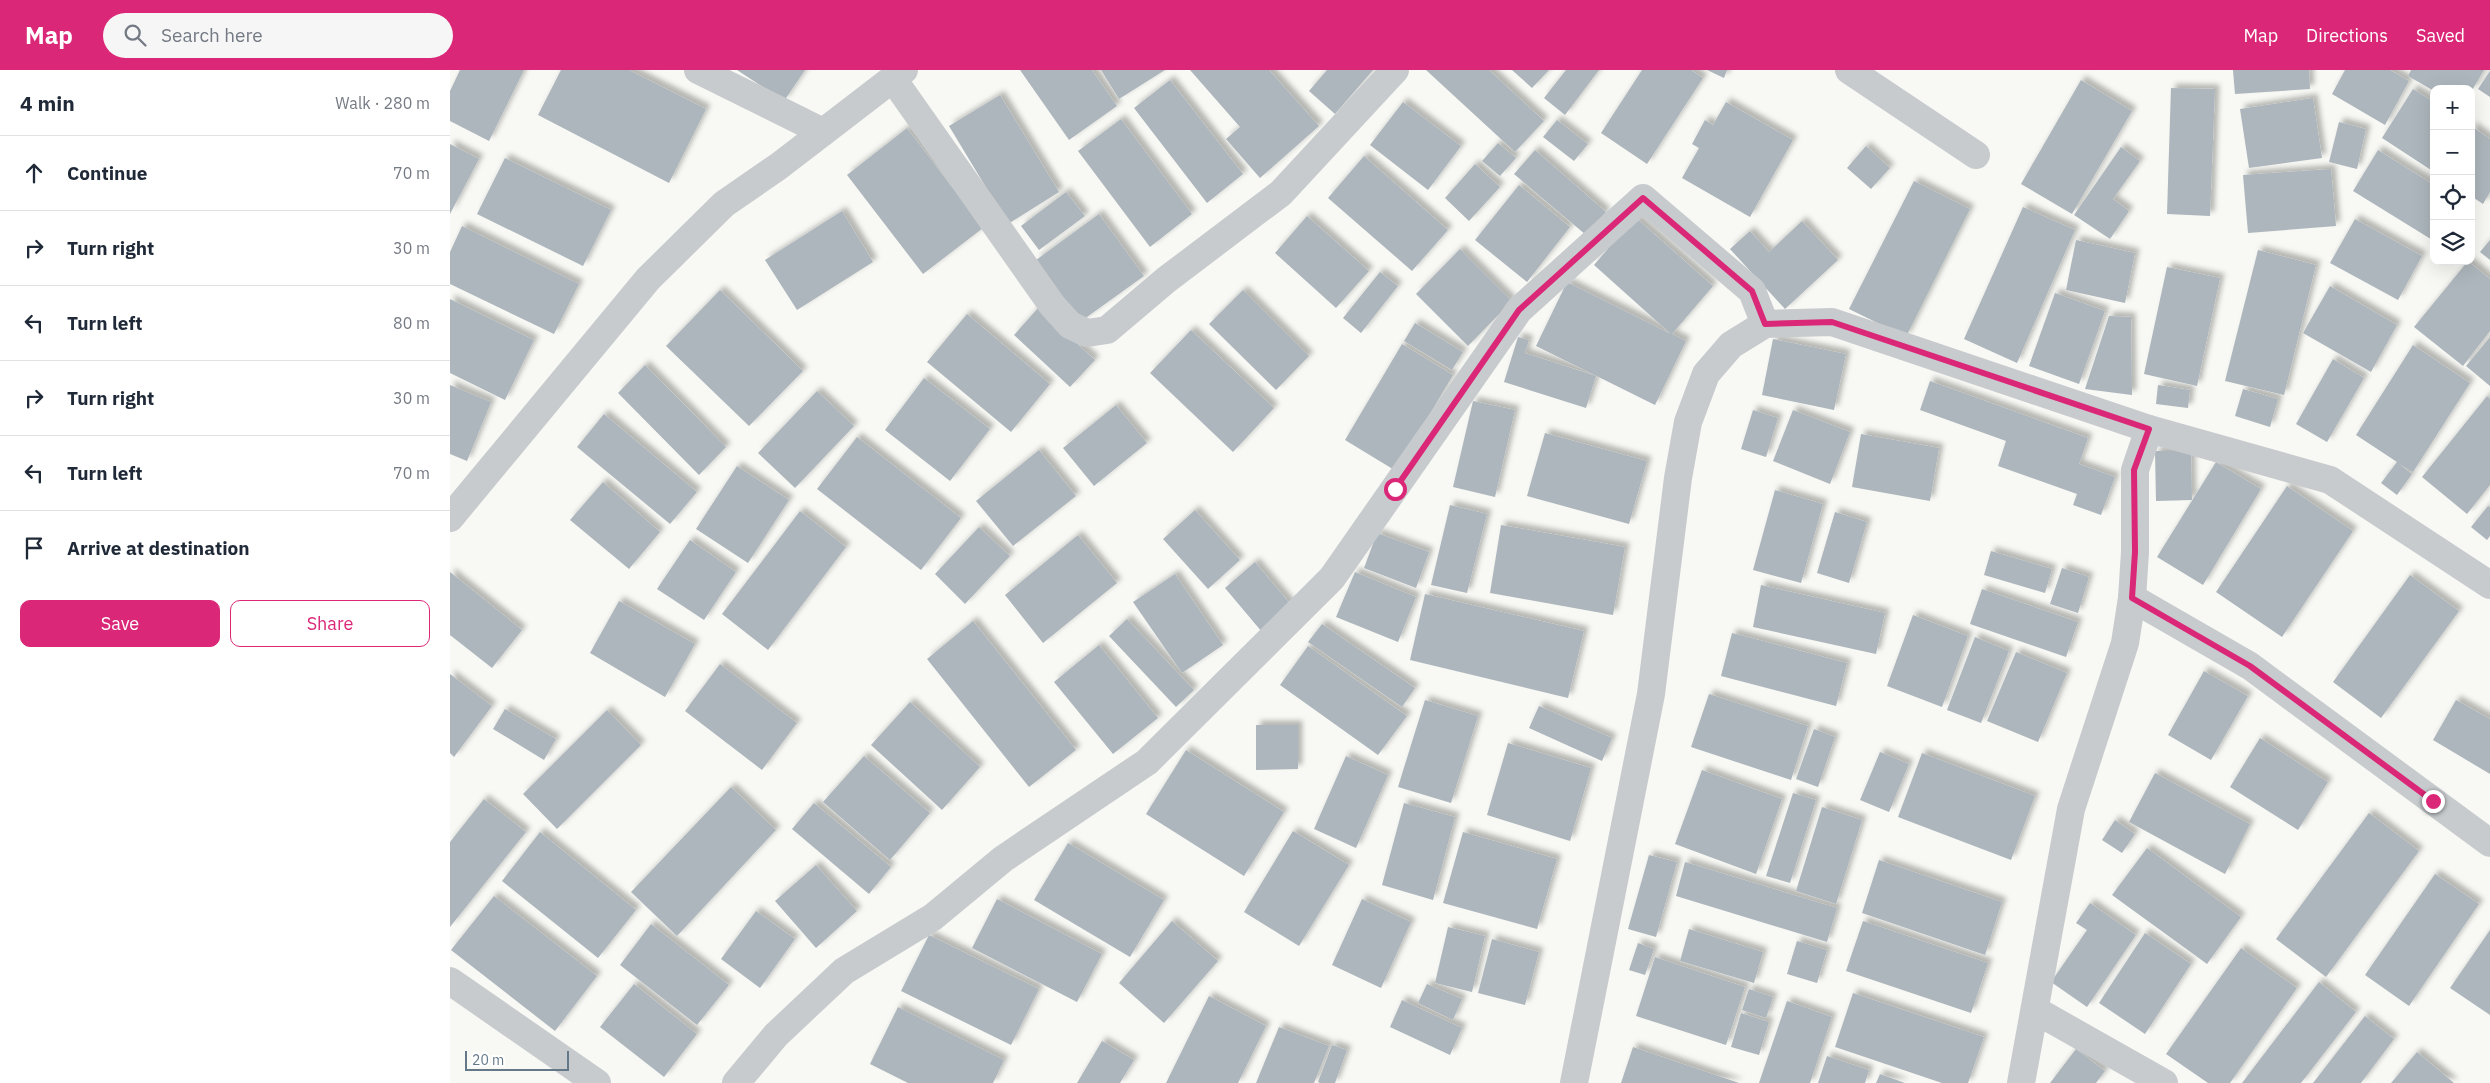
<!DOCTYPE html>
<meta charset="utf-8">
<style>
:root{--surface:#fff;--page:#f6f6f7;--text:#1f2937;--muted:#747a83;--line:#e0e1e3;--accent:#db2777}
body{margin:0;font-family:"IBM Plex Sans",sans-serif;background:var(--page);color:var(--text)}
.controls{position:absolute;right:15px;top:15px;display:grid;overflow:hidden;border-radius:10px;box-shadow:0 5px 20px #0002}
.controls button{width:45px;height:45px;display:grid;place-items:center;padding:0;border:0;border-bottom:1px solid var(--line);background:var(--surface);color:var(--text);font:25px sans-serif}
.scale{position:absolute;left:15px;bottom:12px;width:104px;box-sizing:border-box;padding-left:5px;border:2px solid #647888;border-top:0;font-size:14px;line-height:18px;white-space:nowrap;color:#647888;-webkit-text-stroke:4px #fff;paint-order:stroke}
.stop{position:absolute;width:15px;height:15px;margin:-11px;border:4px solid #db2777;border-radius:50%;background:#fff}
.stop.end{background:#db2777;border-color:#fff;box-shadow:0 1px 5px #0008}
.list{margin:0;padding:0;list-style:none}
h2{display:flex;justify-content:space-between;align-items:center;height:65px;margin:0;padding:0 20px;font-size:21px}
h2 small{font-size:16px;font-weight:400;color:var(--muted)}
.list li{display:grid;grid-template-columns:32px 1fr auto;gap:15px;align-items:center;box-sizing:border-box;height:75px;padding:0 20px;border-top:1px solid var(--line)}
.list b{display:block;font-size:19px;white-space:nowrap}
.list em{font-size:16px;font-style:normal;color:var(--muted)}
.actions{display:flex;gap:10px;padding:15px 20px}
.actions a{flex:1;padding:11px 0;border:1px solid var(--accent);border-radius:10px;text-align:center;font-size:18px;color:var(--accent)}
.actions .main{background:var(--accent);color:#fff}
.icon{flex:none;width:28px;height:28px;fill:none;stroke:currentColor;stroke-width:2;stroke-linecap:round;stroke-linejoin:round}
.map{position:relative;flex:none;width:2040px;height:1013px;overflow:hidden}
header{display:flex;align-items:center;gap:30px;box-sizing:border-box;height:70px;padding:0 25px;background:var(--accent);color:#fff}
header strong{font-size:24px}
nav{display:flex;gap:28px;margin-inline-start:auto;font-size:18px}
.search{width:350px;height:45px;background:var(--page);display:flex;align-items:center;gap:12px;box-sizing:border-box;padding:0 18px;border-radius:28px;color:var(--muted);font-size:19px}
main{display:flex}
aside{flex:1;background:var(--surface)}
.map>svg:first-child{display:block}
</style>
<header>
<strong>Map</strong>
<div class="search"><svg class="icon" aria-label="search" viewBox="0 0 24 24"><circle cx="10" cy="10" r="6"/><path d="M15 15l6 6"/></svg>Search here</div>
<nav><a>Map</a><a>Directions</a><a>Saved</a></nav>
</header>
<main>
<aside>
<h2>4 min<small>Walk · 280 m</small></h2>
<ul class="list">
<li><svg class="icon" aria-label="ahead" viewBox="0 0 24 24"><path d="M12 20V5M6 11l6-6 6 6"/></svg><div><b>Continue</b></div><em>70 m</em></li>
<li><svg class="icon" aria-label="right" viewBox="0 0 24 24"><path d="M7 20v-9h11M14 6l5 5-5 5"/></svg><div><b>Turn right</b></div><em>30 m</em></li>
<li><svg class="icon" aria-label="left" viewBox="0 0 24 24"><path d="M17 20v-9H6M10 6l-5 5 5 5"/></svg><div><b>Turn left</b></div><em>80 m</em></li>
<li><svg class="icon" aria-label="right" viewBox="0 0 24 24"><path d="M7 20v-9h11M14 6l5 5-5 5"/></svg><div><b>Turn right</b></div><em>30 m</em></li>
<li><svg class="icon" aria-label="left" viewBox="0 0 24 24"><path d="M17 20v-9H6M10 6l-5 5 5 5"/></svg><div><b>Turn left</b></div><em>70 m</em></li>
<li><svg class="icon" aria-label="arrive" viewBox="0 0 24 24"><path d="M6 21V4h12l-3 4 3 4H6"/></svg><div><b>Arrive at destination</b></div></li>
</ul>
<div class="actions"><a class="main">Save</a><a>Share</a></div>
</aside>
<div class="map">
<svg width="2040" height="1013" viewBox="0 0 2040 1013">
<defs>
<filter id="shadow"><feDropShadow dx="4.5" dy="-4.5" stdDeviation="2.5" flood-color="#0004"/></filter>
</defs>
<rect width="100%" height="100%" fill="#f8f8f4"/>
<g fill="#adb6bc" filter="url(#shadow)">
<path d="M 10,0 L 74,0 L 39,71 L 0,51 L 0,21 Z"/>
<path d="M 111,0 L 179,0 L 256,39 L 219,113 L 88,45 Z"/>
<path d="M 287,0 L 355,0 L 334,31 Z"/>
<path d="M 570,0 L 642,0 L 667,36 L 619,70 Z"/>
<path d="M 651,0 L 715,0 L 669,29 Z"/>
<path d="M 740,0 L 819,0 L 869,56 L 810,108 L 776,69 L 790,57 Z"/>
<path d="M 877,0 L 923,0 L 885,44 L 859,21 Z"/>
<path d="M 976,0 L 1039,0 L 1094,51 L 1065,82 Z"/>
<path d="M 1062,0 L 1099,0 L 1082,18 Z"/>
<path d="M 1116,0 L 1149,0 L 1115,45 L 1094,28 Z"/>
<path d="M 1192,0 L 1241,0 L 1253,8 L 1197,94 L 1151,63 Z"/>
<path d="M 1257,0 L 1277,0 L 1274,8 Z"/>
<path d="M 1783,0 L 1859,0 L 1860,19 L 1785,24 Z"/>
<path d="M 1895,0 L 1940,0 L 1959,11 L 1935,55 L 1882,24 Z"/>
<path d="M 1961,0 L 2034,0 L 2021,22 L 2021,19 L 1984,19 L 1984,21 L 1958,6 Z"/>
<path d="M 2040,1 L 2040,27 L 2028,19 Z"/>
<path d="M 720,10 L 793,104 L 757,133 L 684,38 Z"/>
<path d="M 1631,10 L 1682,41 L 1622,144 L 1571,114 Z"/>
<path d="M 1721,18 L 1765,19 L 1760,146 L 1717,144 Z"/>
<path d="M 1963,19 L 1984,32 L 1984,102 L 1932,68 Z"/>
<path d="M 550,25 L 609,122 L 558,154 L 499,56 Z"/>
<path d="M 1863,28 L 1872,88 L 1799,98 L 1790,39 Z"/>
<path d="M 953,32 L 1011,76 L 978,120 L 920,75 Z"/>
<path d="M 1276,32 L 1343,70 L 1300,147 L 1232,108 L 1249,78 L 1242,74 L 1255,50 L 1263,55 Z"/>
<path d="M 671,49 L 742,144 L 700,177 L 628,81 Z"/>
<path d="M 1107,50 L 1138,74 L 1124,91 L 1093,67 Z"/>
<path d="M 1889,52 L 1916,59 L 1907,99 L 1879,92 Z"/>
<path d="M 2021,56 L 2040,69 L 2040,122 L 2033,134 L 2021,126 Z"/>
<path d="M 457,58 L 533,158 L 473,204 L 397,105 Z"/>
<path d="M 1048,73 L 1066,88 L 1050,106 L 1032,91 Z"/>
<path d="M 0,74 L 29,89 L 0,144 Z"/>
<path d="M 1416,76 L 1440,98 L 1421,119 L 1397,98 Z"/>
<path d="M 1671,77 L 1690,91 L 1663,129 L 1679,141 L 1660,169 L 1624,145 Z"/>
<path d="M 1085,80 L 1156,142 L 1136,165 L 1064,104 Z"/>
<path d="M 1928,80 L 1984,115 L 1984,171 L 1903,121 Z"/>
<path d="M 914,86 L 998,160 L 962,201 L 878,128 Z"/>
<path d="M 55,88 L 161,140 L 133,196 L 27,144 Z"/>
<path d="M 1025,94 L 1050,117 L 1019,151 L 995,128 Z"/>
<path d="M 1881,99 L 1886,156 L 1798,163 L 1793,105 Z"/>
<path d="M 1464,111 L 1520,139 L 1456,267 L 1399,239 Z"/>
<path d="M 1069,115 L 1120,157 L 1077,212 L 1025,170 Z"/>
<path d="M 616,122 L 635,146 L 589,180 L 571,156 Z"/>
<path d="M 1573,137 L 1625,160 L 1567,293 L 1514,269 Z"/>
<path d="M 392,141 L 423,192 L 347,240 L 315,190 Z"/>
<path d="M 649,144 L 694,206 L 630,252 L 586,190 Z"/>
<path d="M 857,146 L 919,201 L 886,238 L 825,183 Z"/>
<path d="M 1185,147 L 1263,216 L 1222,264 L 1236,271 L 1205,335 L 1086,276 L 1117,212 L 1221,264 L 1144,195 Z"/>
<path d="M 1905,149 L 1972,186 L 1948,230 L 1880,193 Z"/>
<path d="M 1352,151 L 1388,190 L 1335,239 L 1280,179 L 1300,161 L 1319,182 Z"/>
<path d="M 12,156 L 129,214 L 104,264 L 0,214 L 0,182 Z"/>
<path d="M 1626,170 L 1685,183 L 1675,233 L 1616,220 Z"/>
<path d="M 2040,170 L 2040,190 L 2030,182 Z"/>
<path d="M 1010,179 L 1062,231 L 1018,276 L 966,224 Z"/>
<path d="M 1808,180 L 1866,195 L 1834,325 L 1775,311 Z"/>
<path d="M 2018,191 L 2040,209 L 2040,261 L 2013,296 L 1964,257 Z"/>
<path d="M 1717,197 L 1770,208 L 1747,316 L 1694,304 Z"/>
<path d="M 930,202 L 948,216 L 911,263 L 893,248 Z"/>
<path d="M 1880,216 L 1947,255 L 1921,302 L 1853,263 Z"/>
<path d="M 270,220 L 353,301 L 299,356 L 216,276 Z"/>
<path d="M 793,220 L 859,286 L 826,320 L 759,254 Z"/>
<path d="M 1605,223 L 1655,241 L 1629,314 L 1579,296 Z"/>
<path d="M 0,229 L 84,270 L 55,330 L 0,303 Z"/>
<path d="M 588,238 L 645,290 L 620,317 L 564,265 Z"/>
<path d="M 517,244 L 600,314 L 561,362 L 477,292 Z"/>
<path d="M 1659,246 L 1681,247 L 1682,325 L 1635,319 Z"/>
<path d="M 965,253 L 1013,282 L 1002,300 L 954,271 Z"/>
<path d="M 741,260 L 824,338 L 783,382 L 700,303 Z"/>
<path d="M 1068,267 L 1079,270 L 1075,283 L 1146,306 L 1136,338 L 1054,312 Z"/>
<path d="M 2040,267 L 2040,316 L 2016,296 Z"/>
<path d="M 1323,269 L 1396,284 L 1384,340 L 1312,325 Z"/>
<path d="M 952,274 L 1003,305 L 946,401 L 895,370 Z"/>
<path d="M 1963,275 L 2020,313 L 1963,402 L 1949,394 L 1962,404 L 1947,425 L 1931,413 L 1947,392 L 1906,365 Z"/>
<path d="M 1883,289 L 1914,308 L 1877,372 L 1846,354 Z"/>
<path d="M 195,295 L 276,377 L 249,405 L 168,323 Z"/>
<path d="M 474,308 L 540,359 L 500,411 L 435,360 Z"/>
<path d="M 1480,311 L 1638,368 L 1629,394 L 1665,407 L 1651,445 L 1623,435 L 1627,424 L 1548,396 L 1556,371 L 1470,340 Z"/>
<path d="M 0,315 L 41,332 L 17,391 L 0,384 Z"/>
<path d="M 1708,315 L 1740,320 L 1738,338 L 1706,334 Z"/>
<path d="M 1793,319 L 1828,329 L 1820,357 L 1785,346 Z"/>
<path d="M 367,321 L 404,356 L 345,418 L 308,383 Z"/>
<path d="M 2037,326 L 2040,329 L 2040,415 L 2017,444 L 1972,407 Z"/>
<path d="M 1023,331 L 1065,340 L 1045,427 L 1003,417 Z"/>
<path d="M 666,335 L 697,373 L 644,416 L 613,378 Z"/>
<path d="M 1303,340 L 1328,348 L 1316,387 L 1291,379 Z"/>
<path d="M 1343,340 L 1400,362 L 1380,414 L 1323,391 Z"/>
<path d="M 154,344 L 247,422 L 220,454 L 127,377 Z"/>
<path d="M 1095,363 L 1197,391 L 1179,454 L 1077,426 Z"/>
<path d="M 1411,364 L 1489,378 L 1480,431 L 1402,417 Z"/>
<path d="M 407,367 L 511,448 L 471,500 L 367,419 Z"/>
<path d="M 589,380 L 626,426 L 563,476 L 526,431 Z"/>
<path d="M 1705,381 L 1741,381 L 1742,430 L 1706,431 Z"/>
<path d="M 1766,392 L 1811,419 L 1753,515 L 1707,487 Z"/>
<path d="M 287,396 L 339,430 L 298,493 L 246,459 Z"/>
<path d="M 153,412 L 210,462 L 179,499 L 120,450 Z"/>
<path d="M 1837,416 L 1903,461 L 1832,567 L 1766,522 Z"/>
<path d="M 1325,420 L 1373,434 L 1351,513 L 1303,500 Z"/>
<path d="M 1000,435 L 1037,444 L 1017,523 L 981,515 Z"/>
<path d="M 2038,436 L 2040,437 L 2040,466 L 2037,470 L 2021,457 Z"/>
<path d="M 745,440 L 790,490 L 758,519 L 713,469 Z"/>
<path d="M 350,441 L 396,477 L 318,580 L 272,544 Z"/>
<path d="M 1385,442 L 1417,452 L 1399,513 L 1367,503 Z"/>
<path d="M 1051,455 L 1175,477 L 1163,545 L 1040,523 Z"/>
<path d="M 529,457 L 560,486 L 515,534 L 485,504 Z"/>
<path d="M 927,463 L 979,482 L 966,518 L 914,498 Z"/>
<path d="M 628,465 L 667,513 L 593,573 L 555,525 Z"/>
<path d="M 240,470 L 286,502 L 254,550 L 207,519 Z"/>
<path d="M 1541,481 L 1602,499 L 1595,523 L 1534,505 Z"/>
<path d="M 805,492 L 842,536 L 812,562 L 775,518 Z"/>
<path d="M 1612,498 L 1639,507 L 1628,543 L 1600,534 Z"/>
<path d="M 0,502 L 72,560 L 42,598 L 0,565 Z"/>
<path d="M 905,502 L 966,527 L 948,572 L 886,547 Z"/>
<path d="M 725,504 L 773,575 L 732,603 L 683,532 Z"/>
<path d="M 1960,505 L 2009,541 L 1931,648 L 1883,612 Z"/>
<path d="M 1311,515 L 1435,543 L 1426,584 L 1303,557 Z"/>
<path d="M 1532,519 L 1628,552 L 1616,587 L 1520,554 Z"/>
<path d="M 975,524 L 1134,561 L 1118,628 L 960,590 Z"/>
<path d="M 169,531 L 245,574 L 215,627 L 140,583 Z"/>
<path d="M 1463,545 L 1518,566 L 1492,637 L 1437,616 Z"/>
<path d="M 677,549 L 744,620 L 726,637 L 659,566 Z"/>
<path d="M 523,551 L 626,680 L 579,717 L 477,589 Z"/>
<path d="M 872,554 L 965,618 L 952,637 L 858,572 Z"/>
<path d="M 1282,563 L 1397,593 L 1386,636 L 1271,606 Z"/>
<path d="M 1525,567 L 1559,581 L 1531,653 L 1497,640 Z"/>
<path d="M 649,575 L 708,648 L 663,684 L 604,612 Z"/>
<path d="M 858,576 L 957,646 L 928,685 L 830,615 Z"/>
<path d="M 1566,582 L 1617,603 L 1588,672 L 1537,651 Z"/>
<path d="M 270,594 L 347,653 L 312,700 L 235,641 Z"/>
<path d="M 1754,601 L 1798,626 L 1761,690 L 1718,665 Z"/>
<path d="M 0,604 L 42,636 L 4,687 L 0,683 Z"/>
<path d="M 1259,624 L 1358,656 L 1341,710 L 1241,677 Z"/>
<path d="M 975,630 L 1028,646 L 1001,733 L 948,717 Z"/>
<path d="M 2006,630 L 2040,649 L 2040,704 L 1983,670 Z"/>
<path d="M 460,632 L 530,697 L 492,740 L 421,675 Z"/>
<path d="M 1089,636 L 1162,668 L 1152,691 L 1079,658 Z"/>
<path d="M 55,639 L 106,669 L 94,690 L 43,659 Z"/>
<path d="M 157,640 L 191,675 L 107,759 L 73,724 Z"/>
<path d="M 806,655 L 848,655 L 848,699 L 806,700 Z"/>
<path d="M 1364,659 L 1385,667 L 1368,717 L 1346,709 Z"/>
<path d="M 1810,668 L 1878,712 L 1848,760 L 1780,717 Z"/>
<path d="M 1058,673 L 1141,698 L 1120,771 L 1037,745 Z"/>
<path d="M 736,680 L 834,742 L 794,806 L 696,744 Z"/>
<path d="M 1430,682 L 1459,694 L 1439,742 L 1410,730 Z"/>
<path d="M 1472,683 L 1585,726 L 1561,790 L 1448,747 Z"/>
<path d="M 414,686 L 480,743 L 440,790 L 373,732 Z"/>
<path d="M 896,686 L 938,705 L 906,778 L 864,759 Z"/>
<path d="M 1252,700 L 1332,729 L 1306,804 L 1225,774 Z"/>
<path d="M 1705,703 L 1800,754 L 1775,804 L 1679,752 Z"/>
<path d="M 281,717 L 326,760 L 227,866 L 181,822 Z"/>
<path d="M 1343,723 L 1366,730 L 1340,813 L 1316,806 Z"/>
<path d="M 34,729 L 76,762 L 0,857 L 0,772 Z"/>
<path d="M 364,733 L 441,797 L 419,824 L 342,759 Z"/>
<path d="M 954,733 L 1005,747 L 983,830 L 932,815 Z"/>
<path d="M 1372,737 L 1412,750 L 1386,834 L 1346,821 Z"/>
<path d="M 1919,743 L 1969,781 L 1876,907 L 1826,869 Z"/>
<path d="M 1665,750 L 1685,764 L 1672,783 L 1652,770 Z"/>
<path d="M 843,761 L 899,795 L 849,876 L 794,842 Z"/>
<path d="M 90,762 L 186,840 L 148,888 L 52,811 Z"/>
<path d="M 1013,762 L 1107,789 L 1087,859 L 993,833 Z"/>
<path d="M 618,773 L 714,830 L 680,887 L 584,830 Z"/>
<path d="M 1697,778 L 1791,847 L 1757,894 L 1662,825 Z"/>
<path d="M 1199,785 L 1227,792 L 1206,867 L 1178,859 Z"/>
<path d="M 1429,790 L 1552,832 L 1535,885 L 1412,843 Z"/>
<path d="M 1235,792 L 1387,838 L 1377,872 L 1226,826 Z"/>
<path d="M 366,795 L 407,841 L 366,878 L 325,831 Z"/>
<path d="M 1985,804 L 2029,834 L 1959,936 L 1915,905 Z"/>
<path d="M 44,826 L 147,906 L 105,961 L 1,880 Z"/>
<path d="M 547,829 L 652,884 L 627,932 L 522,878 Z"/>
<path d="M 912,829 L 961,852 L 931,918 L 882,895 Z"/>
<path d="M 1640,833 L 1686,865 L 1637,937 L 1601,912 L 1637,860 L 1626,853 Z"/>
<path d="M 306,841 L 345,869 L 310,918 L 271,889 Z"/>
<path d="M 722,851 L 768,891 L 714,953 L 669,913 Z"/>
<path d="M 1413,851 L 1538,893 L 1521,943 L 1396,901 Z"/>
<path d="M 201,854 L 279,915 L 247,955 L 170,895 Z"/>
<path d="M 998,857 L 1035,866 L 1022,922 L 985,913 Z"/>
<path d="M 1239,859 L 1313,882 L 1304,913 L 1230,891 Z"/>
<path d="M 2040,860 L 2040,945 L 2000,918 Z"/>
<path d="M 1695,863 L 1741,894 L 1695,964 L 1649,933 Z"/>
<path d="M 479,865 L 589,919 L 561,975 L 451,921 Z"/>
<path d="M 1042,869 L 1089,882 L 1075,935 L 1028,923 Z"/>
<path d="M 1347,871 L 1377,880 L 1367,913 L 1337,904 Z"/>
<path d="M 1188,873 L 1204,879 L 1195,905 L 1179,900 Z"/>
<path d="M 1791,878 L 1847,918 L 1780,1013 L 1758,1013 L 1716,984 Z"/>
<path d="M 1205,887 L 1295,917 L 1276,975 L 1186,946 Z"/>
<path d="M 1869,912 L 1906,942 L 1851,1013 L 1792,1013 Z"/>
<path d="M 184,914 L 247,964 L 214,1007 L 150,957 Z"/>
<path d="M 977,914 L 1012,929 L 1003,950 L 968,933 Z"/>
<path d="M 1299,919 L 1323,927 L 1316,948 L 1292,940 Z"/>
<path d="M 1403,923 L 1534,967 L 1518,1013 L 1492,1013 L 1385,977 Z"/>
<path d="M 759,926 L 816,956 L 788,1013 L 716,1013 Z"/>
<path d="M 952,930 L 1012,958 L 1000,985 L 940,957 Z"/>
<path d="M 1337,931 L 1382,947 L 1360,1013 L 1309,1013 Z"/>
<path d="M 448,937 L 554,990 L 543,1013 L 458,1013 L 420,994 Z"/>
<path d="M 1291,943 L 1319,952 L 1309,985 L 1281,977 Z"/>
<path d="M 1915,946 L 1944,969 L 1911,1013 L 1863,1013 Z"/>
<path d="M 829,957 L 879,976 L 864,1013 L 806,1013 Z"/>
<path d="M 652,971 L 684,990 L 670,1013 L 627,1013 Z"/>
<path d="M 882,975 L 897,980 L 885,1013 L 870,1013 L 868,1012 Z"/>
<path d="M 1183,977 L 1289,1013 L 1171,1013 Z"/>
<path d="M 1626,979 L 1655,1001 L 1646,1013 L 1600,1013 Z"/>
<path d="M 1967,982 L 2004,1013 L 1941,1013 Z"/>
<path d="M 1377,986 L 1419,1000 L 1415,1013 L 1368,1013 Z"/>
<path d="M 1430,1004 L 1455,1013 L 1426,1013 Z"/>
</g>
<g fill="none" stroke-linecap="round" stroke-linejoin="round">
<g stroke="#c7cbce" stroke-width="28">
<path d="M 248,0 L 373,62"/>
<path d="M 1399,0 L 1526,85"/>
<path d="M 443,9 L 602,235 L 620,255 L 637,263 L 657,260 L 716,210 L 831,123 L 945,0"/>
<path d="M 0,448 L 198,209 L 274,134 L 329,96 L 454,0"/>
<path d="M 1682,528 L 1800,596 L 2040,773"/>
<path d="M 0,911 L 147,1013"/>
<path d="M 1585,940 L 1714,1013"/>
<path d="M 286,1013 L 326,965 L 394,901 L 483,847 L 553,789 L 697,692 L 882,508 L 1069,240 L 1193,128 L 1302,221 L 1315,254"/>
<path d="M 1124,1013 L 1201,624 L 1228,408 L 1238,352 L 1256,304 L 1281,275 L 1315,254 L 1382,252 L 1699,359 L 1880,410 L 2040,515"/>
<path d="M 1571,1013 L 1621,739 L 1675,573 L 1682,528 L 1685,482 L 1685,400 L 1699,359"/>
</g>
</g>
<g fill="none" stroke-linecap="round" stroke-linejoin="round">
<path stroke="#db2777" stroke-width="6" d="M 945,419 L 1069,240 L 1193,128 L 1302,221 L 1315,254 L 1382,252 L 1699,359 L 1684,400 L 1685,482 L 1682,528 L 1800,596 L 1983,731"/>
</g>
</svg>
<div class="controls">
<button>+</button>
<button>−</button>
<button><svg class="icon" aria-label="locate" viewBox="0 0 24 24"><circle cx="12" cy="12" r="6"/><path d="M12 2v4M12 18v4M2 12h4M18 12h4"/></svg></button>
<button><svg class="icon" aria-label="layers" viewBox="0 0 24 24"><path d="M12 4l9 5-9 5-9-5zM3 14l9 5 9-5"/></svg></button>
</div>
<div class="scale">20 m</div>
<div class="stop" style="left:945px;top:419px"></div>
<div class="stop end" style="left:1983px;top:731px"></div>
</div>
</main>
